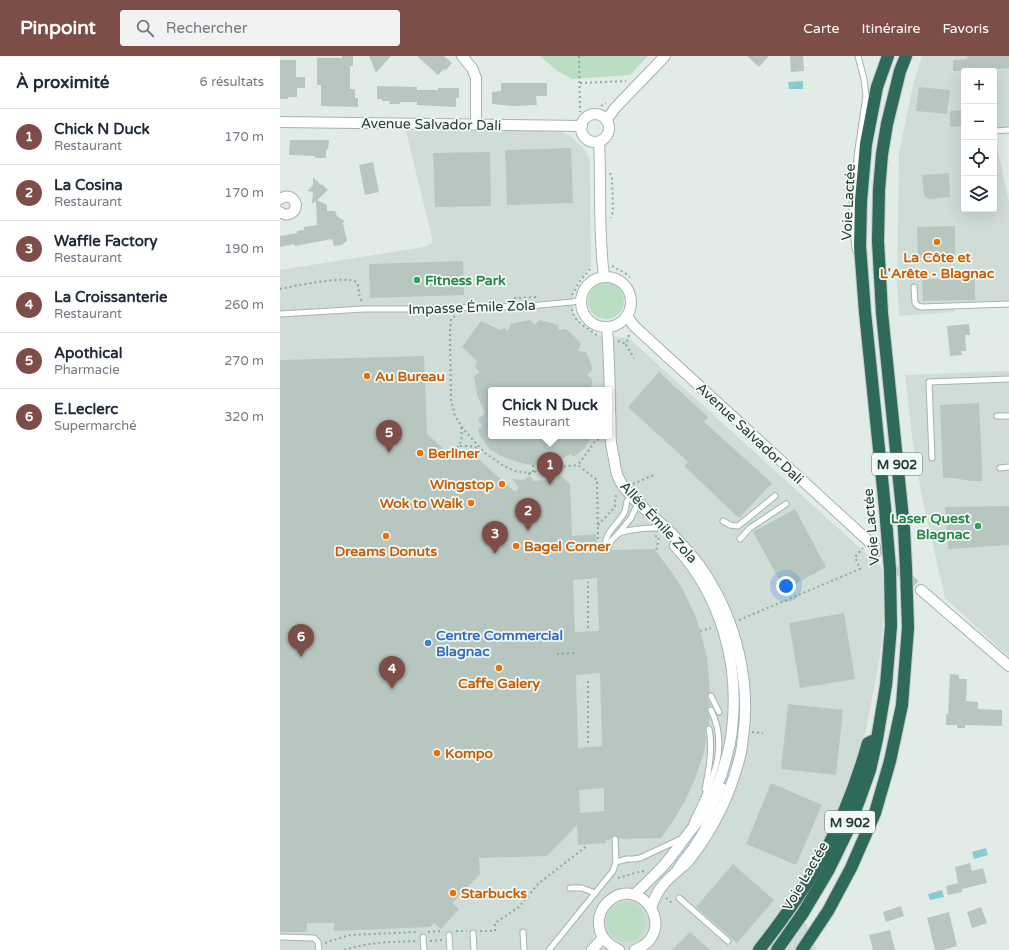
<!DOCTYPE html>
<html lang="fr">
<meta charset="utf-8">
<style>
:root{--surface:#fff;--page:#f2f2f3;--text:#1f2937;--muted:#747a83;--line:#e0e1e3;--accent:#7d4d48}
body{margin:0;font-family:"Varela Round",sans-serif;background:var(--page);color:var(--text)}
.controls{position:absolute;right:12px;top:12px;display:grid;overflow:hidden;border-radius:4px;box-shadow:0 4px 16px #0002}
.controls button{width:36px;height:36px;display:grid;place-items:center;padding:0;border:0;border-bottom:1px solid var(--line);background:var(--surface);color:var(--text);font:20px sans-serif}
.you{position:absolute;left:506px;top:530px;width:14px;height:14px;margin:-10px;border:3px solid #fff;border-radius:50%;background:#1a73e8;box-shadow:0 0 0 6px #1a73e833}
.badge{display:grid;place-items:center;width:26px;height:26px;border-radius:50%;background:var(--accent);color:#fff;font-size:13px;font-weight:700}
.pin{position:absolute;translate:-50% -33px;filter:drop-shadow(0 1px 2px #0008)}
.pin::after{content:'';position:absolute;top:21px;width:14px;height:12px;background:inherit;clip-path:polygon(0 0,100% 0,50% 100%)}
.popup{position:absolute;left:208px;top:331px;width:124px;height:52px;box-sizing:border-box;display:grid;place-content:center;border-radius:4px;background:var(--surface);filter:drop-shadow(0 1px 3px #0005);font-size:13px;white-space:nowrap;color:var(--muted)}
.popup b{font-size:15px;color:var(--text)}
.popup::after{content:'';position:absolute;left:50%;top:100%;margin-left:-8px;border:8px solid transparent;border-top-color:var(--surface)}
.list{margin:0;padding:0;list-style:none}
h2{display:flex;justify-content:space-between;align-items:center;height:52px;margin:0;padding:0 16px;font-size:17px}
h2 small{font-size:13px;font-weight:400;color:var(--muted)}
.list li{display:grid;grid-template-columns:26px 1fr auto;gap:12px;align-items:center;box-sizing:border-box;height:56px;padding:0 16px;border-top:1px solid var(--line)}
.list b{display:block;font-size:15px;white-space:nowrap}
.list p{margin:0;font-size:13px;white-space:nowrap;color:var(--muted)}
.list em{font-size:13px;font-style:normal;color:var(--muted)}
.icon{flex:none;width:22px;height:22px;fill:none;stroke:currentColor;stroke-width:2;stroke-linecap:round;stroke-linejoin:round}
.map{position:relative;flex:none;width:729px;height:894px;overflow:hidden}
header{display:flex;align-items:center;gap:24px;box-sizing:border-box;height:56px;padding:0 20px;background:var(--accent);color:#fff}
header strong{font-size:19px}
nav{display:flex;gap:22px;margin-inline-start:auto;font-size:14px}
.search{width:280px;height:36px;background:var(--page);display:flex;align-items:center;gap:10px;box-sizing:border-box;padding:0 14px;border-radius:4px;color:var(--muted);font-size:15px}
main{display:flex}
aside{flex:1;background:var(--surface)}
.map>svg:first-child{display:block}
</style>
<header>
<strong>Pinpoint</strong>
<div class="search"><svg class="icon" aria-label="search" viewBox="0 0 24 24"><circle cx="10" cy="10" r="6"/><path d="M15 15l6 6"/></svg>Rechercher</div>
<nav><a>Carte</a><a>Itinéraire</a><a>Favoris</a></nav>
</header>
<main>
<aside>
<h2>À proximité<small>6 résultats</small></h2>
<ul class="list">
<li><span class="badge">1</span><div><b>Chick N Duck</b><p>Restaurant</p></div><em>170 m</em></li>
<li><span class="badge">2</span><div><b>La Cosina</b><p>Restaurant</p></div><em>170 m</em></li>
<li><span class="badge">3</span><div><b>Waffle Factory</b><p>Restaurant</p></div><em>190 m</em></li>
<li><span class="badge">4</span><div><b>La Croissanterie</b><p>Restaurant</p></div><em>260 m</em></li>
<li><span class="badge">5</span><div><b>Apothical</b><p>Pharmacie</p></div><em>270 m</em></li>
<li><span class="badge">6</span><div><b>E.Leclerc</b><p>Supermarché</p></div><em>320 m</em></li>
</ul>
</aside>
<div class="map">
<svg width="729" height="894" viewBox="0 0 729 894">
<rect width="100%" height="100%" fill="#e2ece7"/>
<g fill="#d0dcd6" fill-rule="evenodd">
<path d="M 642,0 L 729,0 L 729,75 L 714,76 L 714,15 L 684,15 L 684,153 L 714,153 L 714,77 L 729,146 L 729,250 L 674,252 L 674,256 L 619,260 L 617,223 L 619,96 L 634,25 Z"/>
<path d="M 126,75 L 280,75 L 292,81 L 302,91 L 309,101 L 310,110 L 311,210 L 306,217 L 299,224 L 293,236 L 293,257 L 301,268 L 317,279 L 349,282 L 602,512 L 604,558 L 600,600 L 586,674 L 568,734 L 544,785 L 513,835 L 537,894 L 0,894 L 0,214 L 144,191 L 153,186 ZM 211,334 L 329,334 L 329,380 L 211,380 Z"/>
<path d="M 729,315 L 729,601 L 665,542 L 641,436 L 633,388 L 625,319 Z"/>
</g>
<g fill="#bbddc3">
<path d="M 260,0 L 368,0 L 350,19 L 292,23 L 276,14 Z"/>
<circle cx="326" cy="245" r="18"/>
<circle cx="346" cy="866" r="20"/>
</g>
<g fill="#8bcad1">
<path d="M 523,25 L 523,33 L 509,33 L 508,26 Z"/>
<path d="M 706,792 L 708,799 L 694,803 L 692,796 Z"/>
<path d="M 662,834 L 664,841 L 650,844 L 648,838 Z"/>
</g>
<g fill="#b7c7c0" fill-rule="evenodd">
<path d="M 62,0 L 73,0 L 73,10 L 70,10 L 70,33 L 75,33 L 75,42 L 78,42 L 78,51 L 41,50 L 41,29 L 37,29 L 37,2 L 62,2 Z"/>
<path d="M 89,0 L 111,0 L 96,17 Z"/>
<path d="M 137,0 L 164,0 L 172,7 L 166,14 L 164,13 L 158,19 Z"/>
<path d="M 467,0 L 489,0 L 479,11 Z"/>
<path d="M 510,0 L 523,0 L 524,15 L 511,16 Z"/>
<path d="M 687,0 L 729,0 L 729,12 L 691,15 L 673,15 L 673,4 L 688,3 Z"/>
<path d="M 0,4 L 16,4 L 16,21 L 25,21 L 25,32 L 17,32 L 17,41 L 8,41 L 8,43 L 0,43 Z"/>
<path d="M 221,27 L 267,27 L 267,40 L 256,40 L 257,49 L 233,50 L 212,48 L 212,36 L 221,35 Z"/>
<path d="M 97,30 L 137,31 L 137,34 L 158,34 L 158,32 L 179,32 L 179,42 L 176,42 L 176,51 L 137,49 L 137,46 L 120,46 L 120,48 L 109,48 L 110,45 L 102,45 L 102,43 L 97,43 Z"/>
<path d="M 639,31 L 670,34 L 667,58 L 636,55 Z"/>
<path d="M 681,54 L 681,70 L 670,71 L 670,55 Z"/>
<path d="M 10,84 L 49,84 L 48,94 L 46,93 L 46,102 L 35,102 L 35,100 L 9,99 Z"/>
<path d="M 291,92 L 293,147 L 227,149 L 225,94 Z"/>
<path d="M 210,96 L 211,150 L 155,151 L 153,97 Z"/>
<path d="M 93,106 L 99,136 L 85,139 L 79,109 Z"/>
<path d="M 669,117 L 670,141 L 650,143 L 645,141 L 644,138 L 642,119 Z"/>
<path d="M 33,121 L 41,129 L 42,128 L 48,134 L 37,144 L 47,149 L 47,155 L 55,155 L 57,160 L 65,165 L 63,167 L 67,185 L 61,189 L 54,190 L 52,183 L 15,190 L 14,188 L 0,191 L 0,180 L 17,177 L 17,175 L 24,174 L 24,171 L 37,169 L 36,145 L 32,148 L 33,136 L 27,135 L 33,129 Z"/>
<path d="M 675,170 L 675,201 L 638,202 L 637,171 Z"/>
<path d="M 183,205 L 184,239 L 90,242 L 89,208 Z"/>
<path d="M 642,223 L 695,223 L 695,244 L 643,245 Z"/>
<path d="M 250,264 L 255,269 L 259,264 L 271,267 L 278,269 L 278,274 L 286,273 L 294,280 L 301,288 L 298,295 L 306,296 L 311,308 L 312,314 L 307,319 L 312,323 L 311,334 L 211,334 L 211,380 L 312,380 L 304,393 L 294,401 L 291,398 L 271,408 L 260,409 L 250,409 L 238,406 L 221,400 L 211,394 L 211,395 L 200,380 L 198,374 L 202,370 L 198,363 L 205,357 L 197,339 L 194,320 L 200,316 L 195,311 L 197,305 L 182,291 L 201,265 L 220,274 L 224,272 L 228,275 L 231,268 Z"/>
<path d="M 689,268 L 690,279 L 685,279 L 686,295 L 681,295 L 682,299 L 670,300 L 667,270 Z"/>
<path d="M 144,300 L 147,378 L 173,401 L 196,401 L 235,436 L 239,432 L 232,423 L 243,424 L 250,420 L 254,425 L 265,424 L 281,420 L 290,428 L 292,480 L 316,478 L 317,493 L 322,494 L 323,497 L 325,498 L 328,497 L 332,494 L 374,493 L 391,515 L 402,532 L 415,559 L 422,581 L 427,602 L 430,636 L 428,638 L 427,640 L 430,648 L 430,650 L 428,651 L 427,654 L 430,662 L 429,665 L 429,669 L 426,670 L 425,672 L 426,684 L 424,696 L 415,723 L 406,743 L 395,762 L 381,782 L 339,783 L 337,780 L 334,779 L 332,781 L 331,783 L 326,784 L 326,787 L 298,789 L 297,769 L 267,800 L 199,802 L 200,818 L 182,837 L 172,847 L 179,853 L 161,873 L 154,867 L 150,871 L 54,875 L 54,867 L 27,867 L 27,876 L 0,876 L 0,304 ZM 317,522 L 319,575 L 295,576 L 293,524 ZM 320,617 L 322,690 L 298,692 L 296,619 ZM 324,732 L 324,755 L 300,757 L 299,734 Z"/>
<path d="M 379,316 L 428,361 L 424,366 L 492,427 L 459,462 L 404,410 L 408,406 L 348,351 Z"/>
<path d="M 699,347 L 702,409 L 702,425 L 691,425 L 673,422 L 663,422 L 660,349 Z"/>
<path d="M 729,450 L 729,489 L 668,493 L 665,451 Z"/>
<path d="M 515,453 L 546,511 L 505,534 L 473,476 Z"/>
<path d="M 564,557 L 575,623 L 520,632 L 509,567 Z"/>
<path d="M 670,618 L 679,619 L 679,623 L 687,623 L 686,645 L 698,646 L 698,653 L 722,654 L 722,670 L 685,669 L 685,672 L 677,672 L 677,669 L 666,669 L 666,658 L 668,658 Z"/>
<path d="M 508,648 L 563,654 L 556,719 L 501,713 Z"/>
<path d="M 491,727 L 542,749 L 516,809 L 466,788 Z"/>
<path d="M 690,807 L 692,815 L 703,812 L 707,827 L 682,833 L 682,836 L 668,839 L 666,830 L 678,827 L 675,811 Z"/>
<path d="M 453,808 L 494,844 L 457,887 L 416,851 Z"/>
<path d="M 621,850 L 624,860 L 606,866 L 603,856 Z"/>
<path d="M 701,851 L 707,867 L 692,872 L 687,856 Z"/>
<path d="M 669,856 L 677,890 L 663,894 L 655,894 L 647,862 Z"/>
<path d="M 610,874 L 615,894 L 593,894 L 589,879 Z"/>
<path d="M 410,876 L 430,894 L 392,894 Z"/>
</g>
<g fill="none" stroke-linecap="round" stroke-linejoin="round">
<path stroke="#bcc9c3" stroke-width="10" stroke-dasharray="10 5" stroke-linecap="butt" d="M 595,491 L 641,534"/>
<g stroke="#a5b4ae" stroke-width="7">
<g id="lane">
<path d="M 714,75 L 729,74"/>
<path d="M 575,193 L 573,173 L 572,148 L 578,93 L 586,40 L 584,23 L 578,0"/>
<path d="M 634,231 L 635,247 L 638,250 L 642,251 L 729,248"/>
<path d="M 0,258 L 84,253 L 130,253 L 250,250 L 292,246 L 301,244"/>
<path d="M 717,360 L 729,360"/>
<path d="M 652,402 L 649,326 L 729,323"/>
<path d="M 720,412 L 729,411"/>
<path d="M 443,465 L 450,469 L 458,470 L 495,440"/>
<path d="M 339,477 C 352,473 363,472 377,472"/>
<path d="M 460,483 L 470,472 L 506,448"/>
<path d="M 326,494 L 329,491 L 331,485 L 338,478 L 351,462 L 358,447"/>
<path d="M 326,494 C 322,478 337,470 344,457 C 346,454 346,449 347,445"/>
<path d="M 431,640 L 439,656"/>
<path d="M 425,733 C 429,715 433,691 429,673"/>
<path d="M 412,767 C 429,730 451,695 431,654"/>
<path d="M 336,806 L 347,803 L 353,803 L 360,802 L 401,783"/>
<path d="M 395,814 L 397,810 C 402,802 409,795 414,787 C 426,769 435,750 443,730"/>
<path d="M 290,832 L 302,832 L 315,837"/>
<path d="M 399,842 L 448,885"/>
<path d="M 243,876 L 244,894"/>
<path d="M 193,877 L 194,894"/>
<path d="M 169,879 L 170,894"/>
<path d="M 0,881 L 34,882 L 38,886 L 39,894"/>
<path d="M 143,881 L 144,894"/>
<path d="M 269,894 L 333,815 L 336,806 L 335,783"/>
</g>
</g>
<g stroke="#a5b4ae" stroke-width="12">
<g id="street">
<path d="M 182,0 L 192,12 L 196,22 L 196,68"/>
<circle cx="315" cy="72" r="14"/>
<path d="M 326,64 L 336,51 L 385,0"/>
<path d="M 0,66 L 302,70"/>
<path d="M 319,86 C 320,102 320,117 320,133 C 320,162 320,191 324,220"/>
<path d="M 0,143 C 7,138 14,141 16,149 C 15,158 7,161 0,156"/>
<circle cx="326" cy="246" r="25"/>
<path d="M 347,260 L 354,270 L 595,491"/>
<path d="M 327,271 L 328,285 C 329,308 330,332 330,355 C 331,366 330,377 331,387 C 332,392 333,398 334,403 C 335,409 336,416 338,421 C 348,443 375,460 391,477 C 404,490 416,503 426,519 C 456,566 471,625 463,681 C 462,687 462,694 460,700 C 451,737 434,772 410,803 C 406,809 399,813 394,818 C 382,828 376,837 371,852"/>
<path d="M 641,534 L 729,610"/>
<path d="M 354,839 C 364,829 375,819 384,809 C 393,799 400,788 408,778 C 413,771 419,765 423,758 C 430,747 436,732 441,720 C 446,704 451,689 452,673 C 460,607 440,538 395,490"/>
<path d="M 312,894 L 323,882"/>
<path d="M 339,894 C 328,889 320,882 319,869 C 318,860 322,851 329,845 C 361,817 400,876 355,894"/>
</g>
</g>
<g stroke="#c1c9c6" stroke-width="14">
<g id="highway">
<path d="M 479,894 C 503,863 526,832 544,798 C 563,762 577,725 588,687 L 592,685"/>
<path d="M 497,894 L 523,857 L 548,815 L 567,776 L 580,742 L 590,714 L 597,683 L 606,629 L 611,570 L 610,513 L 605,452 L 585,256 L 580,190 L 581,145 L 586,88 L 597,31 L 608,0"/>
<path d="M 522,894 L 548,855 L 571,812 L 595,757 L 610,705 L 622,649 L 628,572 L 626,512 L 624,473 L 602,257 L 598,185 L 599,134 L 602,98 L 607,68 L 620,15 L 626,0"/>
</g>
</g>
<g stroke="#83af9f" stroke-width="2" stroke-dasharray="2 3" stroke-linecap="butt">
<path d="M 299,0 L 300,56"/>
<path d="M 300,27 L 346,25"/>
<path d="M 321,50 L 326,47"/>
<path d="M 330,117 L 332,121 L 333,155 L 331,162"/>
<path d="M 332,210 L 345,217 L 350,221"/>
<path d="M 0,233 C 12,230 69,219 76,226 C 80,230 78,237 80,241 C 80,243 82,245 83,246"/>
<path d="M 292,239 C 296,234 297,228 301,224 C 305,219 309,216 312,210"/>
<path d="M 234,242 L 258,241"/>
<path d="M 292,253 C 293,265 308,273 317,279"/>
<path d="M 175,260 L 171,263 L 170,276 L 171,344 L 175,360 L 184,374 L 205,397 L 224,410 L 235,415 L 249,417 L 278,411 L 298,409"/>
<path d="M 349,279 L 346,289 L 354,302"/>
<path d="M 338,285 L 346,288"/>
<path d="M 180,390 L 189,390 L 200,392"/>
<path d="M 170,399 C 181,389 183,385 181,370"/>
<path d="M 253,409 L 253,416"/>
<path d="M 249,417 L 250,422"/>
<path d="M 353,428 L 376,418"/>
<path d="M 318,469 L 335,451 L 335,441 L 338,438"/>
<path d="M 375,480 L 379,481 L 376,495"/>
<path d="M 318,483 L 317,424 L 298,409 L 316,384 L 322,383"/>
<path d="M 459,564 L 580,513 L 575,501 L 583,492"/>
<path d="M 308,572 L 308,526"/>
<path d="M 420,575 L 431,572"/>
<path d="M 277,598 L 296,597"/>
<path d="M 472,676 L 483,677"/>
<path d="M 308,687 L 308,622"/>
<path d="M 338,822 L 362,815 L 364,816"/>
<path d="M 386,842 L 393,848"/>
<path d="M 176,875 L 187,875"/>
<path d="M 200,875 L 215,875 L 215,867 L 239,851 L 258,828 L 308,789"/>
<path d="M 148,876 L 163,875"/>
<path d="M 150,885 L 163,884"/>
<path d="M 45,887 L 69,879 L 137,876"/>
<path d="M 64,894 C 89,886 111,886 137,885"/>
</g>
<use href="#lane" stroke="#fff" stroke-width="5"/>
<use href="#street" stroke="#fff" stroke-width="10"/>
<use href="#highway" stroke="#2e695a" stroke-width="12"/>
</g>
<g fill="#e8710a" stroke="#f3f9f5" stroke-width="1.5">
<circle cx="657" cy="186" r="4"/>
<circle cx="87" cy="320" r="4"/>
<circle cx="140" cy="397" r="4"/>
<circle cx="222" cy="428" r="4"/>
<circle cx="191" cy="447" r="4"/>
<circle cx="106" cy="480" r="4"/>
<circle cx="236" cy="490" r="4"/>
<circle cx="219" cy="612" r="4"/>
<circle cx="157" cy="697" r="4"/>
<circle cx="173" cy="837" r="4"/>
</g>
<g fill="#2e9e5b" stroke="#f3f9f5" stroke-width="1.5">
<circle cx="137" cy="224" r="4"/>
<circle cx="698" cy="470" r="4"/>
</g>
<circle fill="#3f7fe0" stroke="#f3f9f5" stroke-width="1.5" cx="148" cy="587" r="4"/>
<g text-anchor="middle" stroke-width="3.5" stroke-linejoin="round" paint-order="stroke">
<g fill="#f3f9f5" stroke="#61756e" stroke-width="1">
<rect x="592" y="397" width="50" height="22" rx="3"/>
<rect x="545" y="755" width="50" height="22" rx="3"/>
</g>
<g font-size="13" font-weight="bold" fill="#223d34">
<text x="617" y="413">M 902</text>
<text x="570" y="771">M 902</text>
</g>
<g font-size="14" fill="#223d34" stroke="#f3f9f5">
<text transform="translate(151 68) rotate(1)" y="5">Avenue Salvador Dali</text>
<text transform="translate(568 146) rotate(-87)" y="5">Voie Lactée</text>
<text transform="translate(192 251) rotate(-2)" y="5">Impasse Émile Zola</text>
<text transform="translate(470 377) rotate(43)" y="5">Avenue Salvador Dali</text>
<text transform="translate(379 466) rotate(47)" y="5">Allée Émile Zola</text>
<text transform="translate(591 471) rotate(-95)" y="5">Voie Lactée</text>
<text transform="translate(525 820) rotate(-60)" y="5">Voie Lactée</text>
</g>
<g font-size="14" font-weight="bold" fill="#c56008" stroke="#f3f9f5" text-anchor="start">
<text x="657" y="206" text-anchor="middle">La Côte et<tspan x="657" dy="16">L'Arête - Blagnac</tspan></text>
<text x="95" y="325">Au Bureau</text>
<text x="148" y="402">Berliner</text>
<text x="214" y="433" text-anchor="end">Wingstop</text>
<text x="183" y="452" text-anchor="end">Wok to Walk</text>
<text x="244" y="495">Bagel Corner</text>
<text x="106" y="500" text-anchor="middle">Dreams Donuts</text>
<text x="219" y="632" text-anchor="middle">Caffe Galery</text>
<text x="165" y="702">Kompo</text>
<text x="181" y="842">Starbucks</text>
</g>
<g font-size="14" font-weight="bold" fill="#27864d" stroke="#f3f9f5" text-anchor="start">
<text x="145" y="229">Fitness Park</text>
<text x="690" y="467" text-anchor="end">Laser Quest<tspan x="690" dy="16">Blagnac</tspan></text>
</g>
<g font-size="14" font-weight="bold" fill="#366cbe" stroke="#f3f9f5" text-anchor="start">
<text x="156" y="584">Centre Commercial<tspan x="156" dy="16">Blagnac</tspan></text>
</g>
</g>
</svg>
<div class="controls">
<button>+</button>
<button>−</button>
<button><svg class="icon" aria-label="locate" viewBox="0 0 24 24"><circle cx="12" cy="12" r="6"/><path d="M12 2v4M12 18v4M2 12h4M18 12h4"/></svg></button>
<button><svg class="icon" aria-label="layers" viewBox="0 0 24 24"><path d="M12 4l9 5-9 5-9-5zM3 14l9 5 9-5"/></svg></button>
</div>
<div class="you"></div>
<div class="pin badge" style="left:270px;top:429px">1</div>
<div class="popup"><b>Chick N Duck</b>Restaurant</div>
<div class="pin badge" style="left:248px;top:475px">2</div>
<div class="pin badge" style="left:215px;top:498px">3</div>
<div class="pin badge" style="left:112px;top:633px">4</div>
<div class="pin badge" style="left:109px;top:397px">5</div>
<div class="pin badge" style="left:21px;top:601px">6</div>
</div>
</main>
